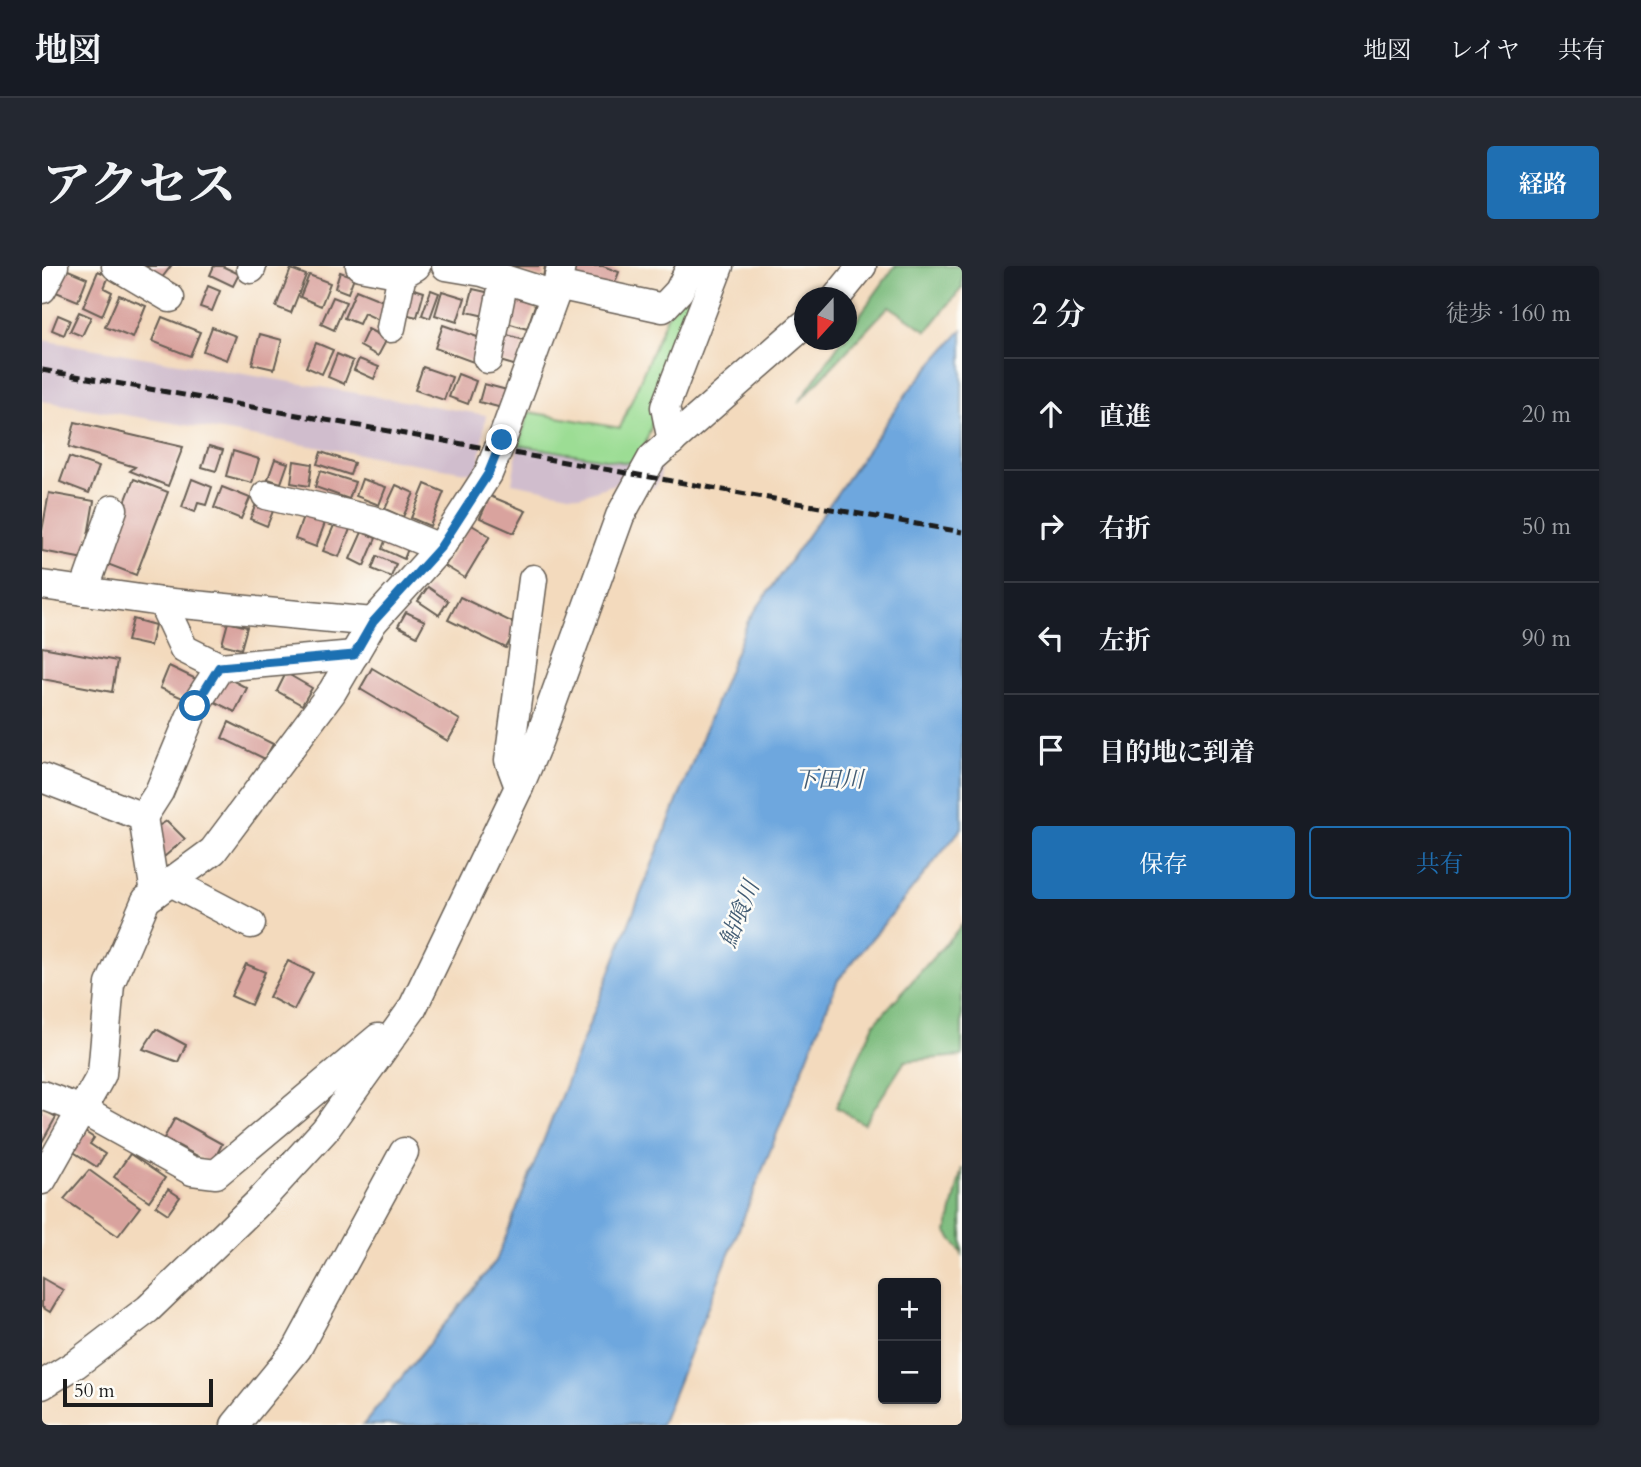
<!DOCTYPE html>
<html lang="ja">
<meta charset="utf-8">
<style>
:root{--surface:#171b24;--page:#242831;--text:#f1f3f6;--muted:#9ea1a6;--line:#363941;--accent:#1f6fb2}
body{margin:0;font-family:Cardo,"Noto Serif JP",serif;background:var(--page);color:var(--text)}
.controls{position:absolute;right:21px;bottom:21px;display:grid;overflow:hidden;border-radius:7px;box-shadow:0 2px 5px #0004}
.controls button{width:63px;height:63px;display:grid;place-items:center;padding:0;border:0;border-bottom:2px solid var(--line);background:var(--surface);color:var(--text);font:35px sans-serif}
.compass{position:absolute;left:752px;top:21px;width:63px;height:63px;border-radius:50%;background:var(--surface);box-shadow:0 2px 5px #0004;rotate:201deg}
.scale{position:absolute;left:21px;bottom:18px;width:150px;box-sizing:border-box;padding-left:7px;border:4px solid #1c1c1c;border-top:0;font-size:19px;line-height:24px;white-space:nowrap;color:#1c1c1c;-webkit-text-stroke:5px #fdfcf7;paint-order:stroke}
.stop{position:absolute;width:21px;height:21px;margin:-16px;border:5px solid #1f6fb2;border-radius:50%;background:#fff}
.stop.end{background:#1f6fb2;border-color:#fff;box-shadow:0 2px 7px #0008}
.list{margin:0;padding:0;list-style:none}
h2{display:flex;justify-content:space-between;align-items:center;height:91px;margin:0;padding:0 28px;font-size:30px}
h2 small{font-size:23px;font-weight:400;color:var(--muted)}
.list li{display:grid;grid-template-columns:46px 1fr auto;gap:21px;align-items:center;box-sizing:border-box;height:112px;padding:0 28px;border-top:2px solid var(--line)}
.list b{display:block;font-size:26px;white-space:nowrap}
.list em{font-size:23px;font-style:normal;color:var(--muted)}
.actions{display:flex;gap:14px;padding:21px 28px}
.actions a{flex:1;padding:16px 0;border:2px solid var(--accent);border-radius:7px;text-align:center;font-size:24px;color:var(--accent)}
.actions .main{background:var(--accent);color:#fff}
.icon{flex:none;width:38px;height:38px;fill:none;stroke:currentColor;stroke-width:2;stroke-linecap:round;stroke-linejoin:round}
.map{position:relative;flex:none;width:920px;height:1159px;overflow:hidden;border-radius:7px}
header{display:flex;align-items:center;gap:42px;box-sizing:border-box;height:98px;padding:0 35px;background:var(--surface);border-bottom:2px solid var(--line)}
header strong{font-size:33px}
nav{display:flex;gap:38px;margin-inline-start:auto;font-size:24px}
.intro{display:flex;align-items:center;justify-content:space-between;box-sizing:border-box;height:168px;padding:0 42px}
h1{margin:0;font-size:49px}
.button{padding:18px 32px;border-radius:7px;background:var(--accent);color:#fff;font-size:24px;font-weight:700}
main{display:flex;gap:42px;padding:0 42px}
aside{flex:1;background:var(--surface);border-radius:7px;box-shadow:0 2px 5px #0004}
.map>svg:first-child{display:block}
</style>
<header>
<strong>地図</strong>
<nav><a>地図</a><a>レイヤ</a><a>共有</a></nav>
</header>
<div class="intro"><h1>アクセス</h1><a class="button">経路</a></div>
<main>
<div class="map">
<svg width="920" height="1159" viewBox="0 0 920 1159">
<rect width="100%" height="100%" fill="#fdfcf7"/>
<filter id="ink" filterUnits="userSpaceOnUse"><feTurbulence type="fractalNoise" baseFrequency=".0143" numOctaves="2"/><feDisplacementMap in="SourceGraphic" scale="14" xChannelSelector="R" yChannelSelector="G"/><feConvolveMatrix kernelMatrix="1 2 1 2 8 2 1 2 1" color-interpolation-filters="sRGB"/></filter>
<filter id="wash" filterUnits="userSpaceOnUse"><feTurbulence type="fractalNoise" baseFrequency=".00686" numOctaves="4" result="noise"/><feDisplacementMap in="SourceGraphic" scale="28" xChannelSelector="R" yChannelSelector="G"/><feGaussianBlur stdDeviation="1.57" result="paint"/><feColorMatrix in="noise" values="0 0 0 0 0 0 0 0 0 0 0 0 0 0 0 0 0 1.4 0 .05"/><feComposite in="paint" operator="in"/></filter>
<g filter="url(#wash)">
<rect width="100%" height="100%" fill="#f3dabd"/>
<g fill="#d0bdcd">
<path d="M 0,74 L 444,149 L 436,208 L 0,135 Z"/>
<path d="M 487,146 L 619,203 L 618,213 L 612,222 L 575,217 L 538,230 L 470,217 L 476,179 Z"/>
</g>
<path fill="#9cdd94" stroke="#5c7c58" stroke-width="2" d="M 663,0 L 600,188 L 593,198 L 476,179 L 487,146 L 578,162 L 625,50 Z"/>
<g fill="#7dbc7e" stroke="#4c6c4d" stroke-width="2">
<path d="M 853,0 L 920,0 L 920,22 L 885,65 L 847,40 L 756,137 L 800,74 L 804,74 L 805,67 Z"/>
<path d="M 920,659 L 920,790 L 863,795 L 822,858 L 794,841 L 832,758 Z"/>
<path d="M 920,902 L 920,988 L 905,966 Z"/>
</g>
<path fill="#6ea7de" stroke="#45627d" stroke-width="2" d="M 920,64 L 920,562 L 796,714 L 619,1159 L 321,1159 L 454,995 L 706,355 L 867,124 Z"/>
<g id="blocks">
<g fill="#d9a39e">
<path d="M 100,0 L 129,0 L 119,13 Z"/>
<path d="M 172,0 L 180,0 L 197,8 L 191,20 L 168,9 Z"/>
<path d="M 455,0 L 503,0 L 501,12 Z"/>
<path d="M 530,0 L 561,0 L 577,6 L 570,24 L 528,9 Z"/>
<path d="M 19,1 L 45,12 L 36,35 L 9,24 Z"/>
<path d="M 249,3 L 264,9 L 249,47 L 234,41 Z"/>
<path d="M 56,5 L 67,10 L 62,22 L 70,26 L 60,50 L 41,41 Z"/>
<path d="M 298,6 L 312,11 L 306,27 L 293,22 Z"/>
<path d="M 267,9 L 288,17 L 279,40 L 258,31 Z"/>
<path d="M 166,20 L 178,25 L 170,45 L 158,41 Z"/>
<path d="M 366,21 L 382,26 L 375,51 L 358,47 Z"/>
<path d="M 431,23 L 453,28 L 447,51 L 425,46 Z"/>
<path d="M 314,24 L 346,37 L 339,55 L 322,47 L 317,58 L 302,52 Z"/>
<path d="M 389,24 L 397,27 L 388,52 L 380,49 Z"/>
<path d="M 400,25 L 423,32 L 415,56 L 393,49 Z"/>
<path d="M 77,29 L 104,40 L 91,72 L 63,61 Z"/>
<path d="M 471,29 L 494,36 L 485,63 L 462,56 Z"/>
<path d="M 291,31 L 304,36 L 292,64 L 279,58 Z"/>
<path d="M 37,46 L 49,51 L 40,70 L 28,65 Z"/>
<path d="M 16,49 L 28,54 L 22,69 L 10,64 Z"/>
<path d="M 120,51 L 158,66 L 148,90 L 110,75 Z"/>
<path d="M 401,59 L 441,73 L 434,97 L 393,82 Z"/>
<path d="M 170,61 L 194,70 L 185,94 L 161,85 Z"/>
<path d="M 326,63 L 345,73 L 336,90 L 318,80 Z"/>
<path d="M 459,67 L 482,74 L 475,100 L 451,93 Z"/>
<path d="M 218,68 L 240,74 L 232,103 L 210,98 Z"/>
<path d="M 274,77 L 291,84 L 280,108 L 264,101 Z"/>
<path d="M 295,88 L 311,95 L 302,118 L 286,111 Z"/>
<path d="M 317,93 L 337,101 L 332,113 L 312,104 Z"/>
<path d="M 381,101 L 410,111 L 402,134 L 373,124 Z"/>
<path d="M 416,108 L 434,115 L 426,138 L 407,131 Z"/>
<path d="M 442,118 L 465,124 L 460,142 L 437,136 Z"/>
<path d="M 33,156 L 141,181 L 126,220 L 88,205 L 93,201 L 27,181 Z"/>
<path d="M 167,180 L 181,184 L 174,205 L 160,201 Z"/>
<path d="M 191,185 L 217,193 L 210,217 L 184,210 Z"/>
<path d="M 279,186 L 312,197 L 308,209 L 275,198 Z"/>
<path d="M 27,191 L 57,201 L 47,227 L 18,216 Z"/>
<path d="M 233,193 L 246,197 L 239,217 L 226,213 Z"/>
<path d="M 252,195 L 270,198 L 267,220 L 249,217 Z"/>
<path d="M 278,205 L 313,216 L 307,233 L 273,221 Z"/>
<path d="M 92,213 L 126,226 L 94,309 L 60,296 Z"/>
<path d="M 150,213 L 170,221 L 164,239 L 156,237 L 153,246 L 140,241 Z"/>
<path d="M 320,213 L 344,221 L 337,239 L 314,230 Z"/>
<path d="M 383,218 L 402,226 L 388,260 L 369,252 Z"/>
<path d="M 354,219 L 372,227 L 361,251 L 343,243 Z"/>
<path d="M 180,221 L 208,232 L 199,253 L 172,242 Z"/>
<path d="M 7,227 L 52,235 L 42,293 L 0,285 L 0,265 Z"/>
<path d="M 448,230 L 484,245 L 472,267 L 438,252 Z"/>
<path d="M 216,233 L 233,240 L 225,260 L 208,253 Z"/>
<path d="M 263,246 L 284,254 L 274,281 L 253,273 Z"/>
<path d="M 293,257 L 308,263 L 297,291 L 281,285 Z"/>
<path d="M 428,258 L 448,270 L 423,312 L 403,300 Z"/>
<path d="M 320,266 L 334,272 L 322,300 L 308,293 Z"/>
<path d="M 345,270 L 367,280 L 362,293 L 340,283 Z"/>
<path d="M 335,290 L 354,298 L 349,311 L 330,303 Z"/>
<path d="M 386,321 L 406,335 L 397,349 L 376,335 Z"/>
<path d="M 418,331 L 476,359 L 464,382 L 406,354 Z"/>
<path d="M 364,346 L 383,355 L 375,370 L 356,360 Z"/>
<path d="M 91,353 L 113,359 L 108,380 L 85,375 Z"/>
<path d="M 186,356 L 205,361 L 199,383 L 180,378 Z"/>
<path d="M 0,381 L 75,395 L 70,426 L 0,413 Z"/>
<path d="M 127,400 L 154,413 L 145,434 L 118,422 Z"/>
<path d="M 330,402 L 418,454 L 406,475 L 318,423 Z"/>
<path d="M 244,407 L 270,422 L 260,439 L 235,425 Z"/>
<path d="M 180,409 L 205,422 L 193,446 L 167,433 Z"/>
<path d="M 187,456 L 231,478 L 223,493 L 180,472 Z"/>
<path d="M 125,555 L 143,573 L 115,597 L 111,563 Z"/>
<path d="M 246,695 L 271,707 L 252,744 L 227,731 Z"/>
<path d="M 204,698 L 223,706 L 209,739 L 189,730 Z"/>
<path d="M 114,763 L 144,779 L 136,796 L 101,783 Z"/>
<path d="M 0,843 L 14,851 L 0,876 Z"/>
<path d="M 133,852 L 180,878 L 170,898 L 122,872 Z"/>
<path d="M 43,866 L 52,872 L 48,878 L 63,888 L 55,901 L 30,885 Z"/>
<path d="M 88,888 L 123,912 L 107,935 L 72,911 Z"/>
<path d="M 47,904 L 98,941 L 76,970 L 22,933 Z"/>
<path d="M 126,923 L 138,931 L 126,948 L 114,940 Z"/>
<path d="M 0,1012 L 21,1024 L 8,1046 L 0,1041 Z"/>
</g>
</g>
</g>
<g filter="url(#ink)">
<use href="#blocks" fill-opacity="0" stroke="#675e54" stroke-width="2"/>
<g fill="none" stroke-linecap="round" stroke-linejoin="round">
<g stroke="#675e54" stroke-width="31">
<g id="minor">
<path d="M 74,0 L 128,32"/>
<path d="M 318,0 L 360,8 L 374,0"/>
<path d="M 404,0 L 440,6 L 513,29"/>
<path d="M 209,3 L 210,0"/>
<path d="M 515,19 L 621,42 L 637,25 L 649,0"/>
<path d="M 0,23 L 12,0"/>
<path d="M 794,32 L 820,0"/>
<path d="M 349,62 L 360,8"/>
<path d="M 446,93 L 462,13"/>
<path d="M 630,175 L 623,141 L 677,0"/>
<path d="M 224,229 L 330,254 L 398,282"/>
<path d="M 0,319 L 120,336 L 331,356"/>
<path d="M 42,325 L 71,243"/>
<path d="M 120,336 L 142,383 L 178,401"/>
<path d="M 0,512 L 101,551 L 113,627"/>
<path d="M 477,521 L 467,494 L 491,313"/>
<path d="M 101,551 L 117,526 L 153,440 L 178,401 L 312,389"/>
<path d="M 129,616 L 209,658"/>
<path d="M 0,829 L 40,844 L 150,905 L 174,908 L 336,772"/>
<path d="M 0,914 L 60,808 L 68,718 L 104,634 L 171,585 L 290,426 L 331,356 L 398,282 L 446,208 L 460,174 L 513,29 L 519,0"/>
<path d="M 0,1119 L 34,1098 L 106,1043 L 218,935 L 283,864 L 370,743 L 477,521 L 496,476 L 578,250 L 610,192 L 762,59"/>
<path d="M 193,1159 L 255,1083 L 362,886"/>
</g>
</g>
<use href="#minor" stroke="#fff" stroke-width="28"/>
<path stroke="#1c1c1c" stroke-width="5" stroke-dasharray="10 5" stroke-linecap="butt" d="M 0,104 L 920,266"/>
</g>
</g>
<g fill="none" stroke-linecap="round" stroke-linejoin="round" filter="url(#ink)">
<path stroke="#1f6fb2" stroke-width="9" d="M 153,440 L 177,401 L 312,389 L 331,356 L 398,282 L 446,208 L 460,174"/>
</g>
<g text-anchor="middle" stroke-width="5" stroke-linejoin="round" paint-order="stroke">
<g font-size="23" font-style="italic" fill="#415b73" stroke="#fdfcf7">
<text x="787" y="521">下田川</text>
<text transform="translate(697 648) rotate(-68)" y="8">鮎喰川</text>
</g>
</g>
</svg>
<div class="controls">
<button>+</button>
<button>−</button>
</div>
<svg class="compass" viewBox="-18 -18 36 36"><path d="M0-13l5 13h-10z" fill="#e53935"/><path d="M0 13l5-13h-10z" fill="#9ea1a6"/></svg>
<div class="scale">50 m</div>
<div class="stop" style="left:153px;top:440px"></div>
<div class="stop end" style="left:460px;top:174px"></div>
</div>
<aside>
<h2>2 分<small>徒歩 · 160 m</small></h2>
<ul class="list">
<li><svg class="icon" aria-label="ahead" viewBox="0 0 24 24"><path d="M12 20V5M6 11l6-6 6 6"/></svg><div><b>直進</b></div><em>20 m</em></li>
<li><svg class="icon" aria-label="right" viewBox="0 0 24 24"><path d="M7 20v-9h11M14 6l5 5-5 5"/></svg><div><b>右折</b></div><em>50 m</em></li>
<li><svg class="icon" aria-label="left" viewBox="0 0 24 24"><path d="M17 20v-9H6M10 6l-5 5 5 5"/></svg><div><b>左折</b></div><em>90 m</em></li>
<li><svg class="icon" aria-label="arrive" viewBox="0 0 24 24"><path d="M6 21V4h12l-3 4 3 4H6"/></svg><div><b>目的地に到着</b></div></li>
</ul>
<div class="actions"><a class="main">保存</a><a>共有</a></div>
</aside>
</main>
